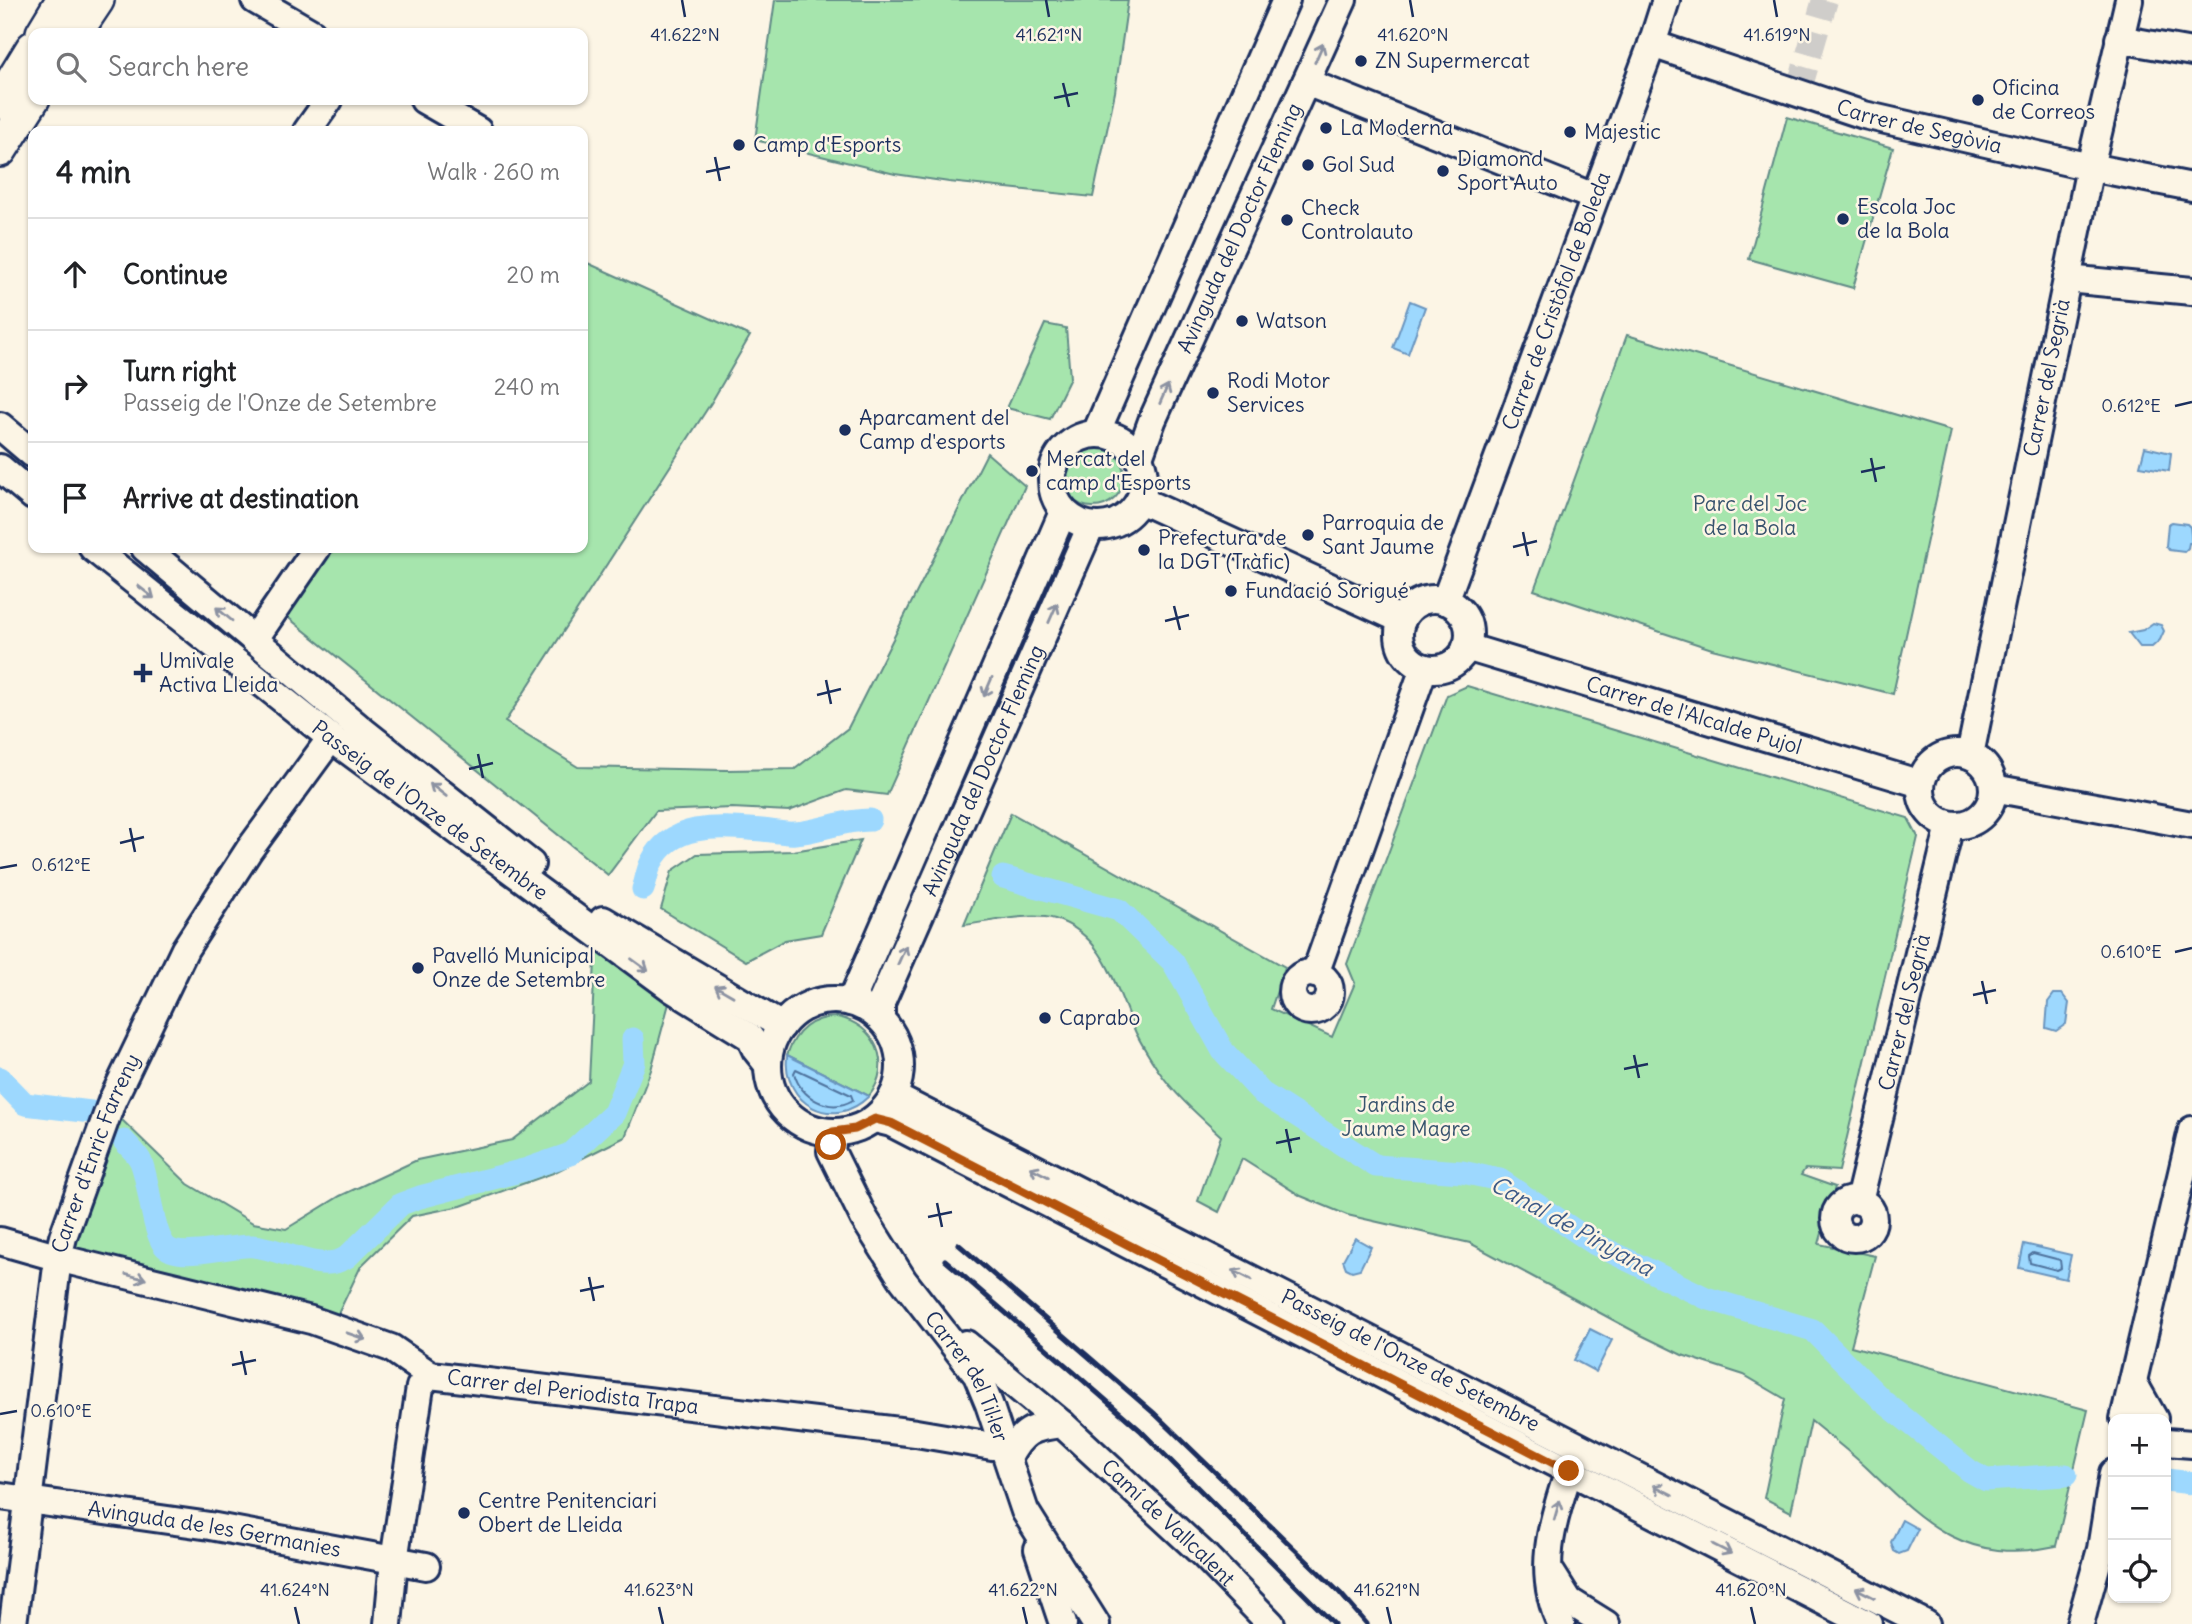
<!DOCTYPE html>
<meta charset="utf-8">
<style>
:root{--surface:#fff;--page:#f6f6f6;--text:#202124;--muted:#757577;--line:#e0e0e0}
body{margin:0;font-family:Delius,sans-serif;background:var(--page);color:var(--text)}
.controls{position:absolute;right:21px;bottom:21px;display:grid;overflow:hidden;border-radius:14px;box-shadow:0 2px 5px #0004}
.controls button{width:63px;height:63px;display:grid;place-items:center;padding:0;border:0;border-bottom:2px solid var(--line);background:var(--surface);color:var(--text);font:35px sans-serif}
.stop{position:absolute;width:21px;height:21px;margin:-16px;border:5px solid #b45309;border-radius:50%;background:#fff}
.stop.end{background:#b45309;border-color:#fff;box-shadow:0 2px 7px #0008}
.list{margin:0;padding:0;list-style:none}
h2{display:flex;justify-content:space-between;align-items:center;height:91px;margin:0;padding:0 28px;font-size:30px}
h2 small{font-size:23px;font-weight:400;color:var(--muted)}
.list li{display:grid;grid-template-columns:46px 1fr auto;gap:21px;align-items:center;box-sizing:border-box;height:112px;padding:0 28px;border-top:2px solid var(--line)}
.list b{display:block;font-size:26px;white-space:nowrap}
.list p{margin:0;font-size:23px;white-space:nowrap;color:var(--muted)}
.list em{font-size:23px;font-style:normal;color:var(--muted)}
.icon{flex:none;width:38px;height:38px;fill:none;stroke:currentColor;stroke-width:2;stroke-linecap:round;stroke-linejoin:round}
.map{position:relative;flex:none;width:2192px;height:1624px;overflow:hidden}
.search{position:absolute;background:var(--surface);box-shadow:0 2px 5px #0004;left:28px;top:28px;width:560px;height:77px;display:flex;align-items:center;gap:18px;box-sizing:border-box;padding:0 24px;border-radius:14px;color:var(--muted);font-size:26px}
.panel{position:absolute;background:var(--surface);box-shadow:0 2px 5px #0004;left:28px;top:126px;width:560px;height:427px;border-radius:14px}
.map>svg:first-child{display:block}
</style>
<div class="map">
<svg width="2192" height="1624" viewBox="0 0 2192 1624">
<rect width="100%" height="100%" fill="#fcf5e5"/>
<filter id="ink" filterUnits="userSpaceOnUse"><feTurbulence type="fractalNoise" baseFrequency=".0143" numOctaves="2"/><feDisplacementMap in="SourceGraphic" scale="14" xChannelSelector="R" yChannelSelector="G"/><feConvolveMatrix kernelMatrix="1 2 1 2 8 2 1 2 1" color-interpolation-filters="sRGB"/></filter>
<g filter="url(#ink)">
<g fill="#a6e5ad" stroke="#608a86" stroke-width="2">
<path d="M 775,0 L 1128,0 L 1115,92 L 1093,197 L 949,182 L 895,174 L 755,140 Z"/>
<path d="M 1787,117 L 1893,148 L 1853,288 L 1749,259 Z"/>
<path d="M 583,261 L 750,336 L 711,403 L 505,722 L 578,767 L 726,770 L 795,769 L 848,728 L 987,453 L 1025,486 L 887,795 L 846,790 L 789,811 L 732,808 L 656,811 L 608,875 L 285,615 L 333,548 L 583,548 Z"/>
<path d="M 1045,324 L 1066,328 L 1070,378 L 1050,419 L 1007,408 Z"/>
<path d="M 1627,335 L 1951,431 L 1893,694 L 1712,649 L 1534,590 Z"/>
<circle cx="1093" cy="476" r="31"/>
<path d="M 1467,686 L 1908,818 L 1918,837 L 1839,1171 L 1805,1169 L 1801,1175 L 1835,1187 L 1819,1244 L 1875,1256 L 1851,1346 L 2088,1410 L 2056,1546 C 1968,1565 1927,1526 1868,1469 C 1850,1452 1830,1437 1811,1421 L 1791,1512 L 1764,1498 L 1785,1399 L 1744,1375 L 1682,1355 L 1641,1335 L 1470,1243 L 1347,1215 L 1301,1196 L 1242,1159 L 1219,1212 L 1198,1201 L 1221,1136 C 1198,1115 1175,1095 1158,1070 C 1150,1058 1142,1045 1136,1033 C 1116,990 1106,935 1055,919 C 1030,912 990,922 964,925 L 1011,813 L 1285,967 L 1271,1009 L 1332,1037 L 1355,983 L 1347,964 L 1447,695 Z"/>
<path d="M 861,840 L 821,934 L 785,940 L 746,961 L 661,909 L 672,871 L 697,854 L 793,851 Z"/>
<path d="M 596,941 L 671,996 L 651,1070 L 625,1137 L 553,1173 L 461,1206 L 412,1216 L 361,1266 L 337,1316 L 69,1257 L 117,1115 L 188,1184 L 253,1223 L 286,1229 L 340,1196 L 417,1160 L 512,1140 L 589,1081 Z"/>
<path d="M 837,1017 C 875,1024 894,1064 869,1096 L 787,1055 C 795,1031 812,1017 837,1017 Z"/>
</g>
<g fill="#9dd8fe" stroke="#6994be" stroke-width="2">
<path d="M 1410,301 L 1425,307 L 1408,354 L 1393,348 Z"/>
<path d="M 2145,447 L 2171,453 L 2169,471 L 2140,466 Z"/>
<path d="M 2172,522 L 2187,524 L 2190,527 L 2192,543 L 2189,543 L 2188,548 L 2184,552 L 2169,550 L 2166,546 L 2168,524 Z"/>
<path d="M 2153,623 L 2161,625 L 2164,631 L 2160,640 L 2152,647 L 2140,647 L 2129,633 L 2143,630 Z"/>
<path d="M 2054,994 L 2062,994 L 2069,1003 L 2066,1024 L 2056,1031 L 2046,1028 L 2048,1002 Z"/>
<path d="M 787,1055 L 869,1096 C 833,1132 782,1104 787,1055 Z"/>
<path d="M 1355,1238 L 1371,1247 L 1360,1269 L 1352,1271 L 1346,1268 L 1343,1260 Z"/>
<path d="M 2024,1244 L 2071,1255 L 2066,1279 L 2019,1268 Z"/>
<path d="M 1590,1329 L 1612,1340 L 1596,1372 L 1574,1360 Z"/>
<path d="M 1902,1520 L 1918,1529 L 1907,1551 L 1899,1554 L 1894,1551 L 1891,1542 Z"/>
</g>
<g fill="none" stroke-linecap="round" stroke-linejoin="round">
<g stroke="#4f739e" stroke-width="2">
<path d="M 796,1069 L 851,1095 L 853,1100 C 829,1114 801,1098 794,1073 Z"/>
<path d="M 2033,1253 L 2060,1260 L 2061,1268 L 2057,1270 L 2030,1263 L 2029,1256 Z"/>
</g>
<g stroke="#9dd8fe" stroke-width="23">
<path d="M 1003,877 L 1119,910 L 1173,962 L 1223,1051 L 1262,1093 L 1376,1166 L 1462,1172 L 1500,1180 L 1595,1244 L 1706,1298 L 1813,1330 L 1884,1402 L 1970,1471 L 1986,1480 L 2066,1475"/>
<path d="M 643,889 C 646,881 647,871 651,863 C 672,820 723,827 762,830 C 773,831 785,834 795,833 C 821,831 841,820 870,820"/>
<path d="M 0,1078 L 25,1104 L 91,1112"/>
<path d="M 124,1141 C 129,1147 138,1154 141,1162 C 150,1184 151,1226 164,1245 C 177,1263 232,1244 253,1246 C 283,1248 319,1275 347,1257 L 401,1204 L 420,1197 L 524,1170 L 570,1154 L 614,1113 L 634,1063 L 633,1039"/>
<path d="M 2166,1480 L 2192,1483"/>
</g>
<path stroke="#cfcdca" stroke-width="26" stroke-dasharray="26 13" stroke-linecap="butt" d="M 1798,92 L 1825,0"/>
<g stroke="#1b2f5e" stroke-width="32">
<g id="minor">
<path d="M 255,0 L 312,33"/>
<path d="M 2119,39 L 2192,52"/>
<path id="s1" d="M 1652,44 L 1864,115 L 2090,167 L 2192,187"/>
<path d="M 1306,82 L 1594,197"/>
<path d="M 424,100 L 478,131"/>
<path d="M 307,131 L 329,100"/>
<path d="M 2067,279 L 2192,291"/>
<path d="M 0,426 L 33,454"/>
<path d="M 1096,433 L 1286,0"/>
<circle cx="1098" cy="480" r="46"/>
<path id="s2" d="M 1139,457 L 1152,421 L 1343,0"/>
<path d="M 0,468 L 33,496"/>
<path d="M 1140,500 L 1402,620"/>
<path id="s3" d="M 93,548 L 331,738 L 674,990 L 750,1037 L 756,1050 L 768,1065"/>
<path d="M 145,548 L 363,731 L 531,864"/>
<circle cx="1434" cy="634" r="35"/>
<path id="s4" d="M 1445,601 L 1652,44 L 1666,0"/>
<path d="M 254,640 L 317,548"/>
<path id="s5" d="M 1466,647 L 1921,784"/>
<circle cx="1957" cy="789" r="36"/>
<path id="s6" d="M 1970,755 L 2090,167 L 2129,0"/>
<path d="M 1993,788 L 2192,825"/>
<path d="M 603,920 L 782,1026"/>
<circle cx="1311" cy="992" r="19"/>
<path d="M 1315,974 L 1424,668"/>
<circle cx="834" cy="1066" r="66"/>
<path d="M 851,1002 L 1063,512"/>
<path id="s7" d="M 881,1019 L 881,1003 L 1091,526"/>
<path id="s8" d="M 893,1096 L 1926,1624"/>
<path d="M 875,1119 L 891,1123 L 1868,1624"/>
<path id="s9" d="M 833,1132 L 831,1151 L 864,1218 L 903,1280 L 977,1375 L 989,1404 L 1025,1511 L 1096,1624"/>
<circle cx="1854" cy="1219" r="19"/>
<path id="s10" d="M 1859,1201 L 1950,825"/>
<path id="s11" d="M 0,1241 L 70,1261 L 311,1320 L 391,1348 L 430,1375 L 916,1433 L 992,1446 L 1003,1445"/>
<path id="s12" d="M 966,1344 L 1062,1424 L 1205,1556 L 1271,1624"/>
<path d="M 2133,1382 L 2154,1419"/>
<path d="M 2124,1419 L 2192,1130"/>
<path d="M 2166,1442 L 2192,1444"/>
<path d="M 1008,1458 C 1022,1431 1032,1427 1062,1424"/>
<path id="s13" d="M 0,1496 L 210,1526 L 426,1566"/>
<path d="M 1038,1549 L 1063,1624"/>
<path d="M 1552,1574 L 1569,1601 L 1606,1624"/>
<path id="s14" d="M 13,1624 L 58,1258 L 63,1237 L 112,1101 L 185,949 L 249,850 L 331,738"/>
<path d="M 388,1624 L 394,1561 L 420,1387 L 430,1375"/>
<path d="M 1561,1624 C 1536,1573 1552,1521 1569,1471"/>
<path d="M 2080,1624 L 2101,1549 L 2113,1473"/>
</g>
</g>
<g stroke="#1b2f5e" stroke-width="38">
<g id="major">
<path d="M 43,33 L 63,0"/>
<path d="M 75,33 L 97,0"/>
<path d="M 0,102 L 33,48"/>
<path d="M 0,150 L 33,98"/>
</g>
</g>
<use href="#minor" stroke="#fcf5e5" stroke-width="26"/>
<use href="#major" stroke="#fcf5e5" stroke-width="33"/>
<g stroke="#1b2f5e" stroke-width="5">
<path d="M 958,1244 L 1155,1414 L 1340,1593 L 1367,1624"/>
<path d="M 945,1260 L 1140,1430 L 1334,1624"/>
</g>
</g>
<defs><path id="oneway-shaft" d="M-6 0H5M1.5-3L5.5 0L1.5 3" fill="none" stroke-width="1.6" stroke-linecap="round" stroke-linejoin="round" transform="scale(1.75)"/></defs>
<g stroke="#8c92a2">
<use href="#oneway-shaft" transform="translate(1319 53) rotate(-66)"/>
<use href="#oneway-shaft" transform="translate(1164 394) rotate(-66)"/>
<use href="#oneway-shaft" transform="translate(146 592) rotate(38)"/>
<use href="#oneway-shaft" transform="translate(1053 613) rotate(-66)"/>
<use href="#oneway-shaft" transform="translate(224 614) rotate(-140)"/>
<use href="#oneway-shaft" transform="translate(988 687) rotate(113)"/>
<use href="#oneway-shaft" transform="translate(438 790) rotate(-142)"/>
<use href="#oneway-shaft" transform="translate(902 955) rotate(-66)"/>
<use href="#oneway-shaft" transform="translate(640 965) rotate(36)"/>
<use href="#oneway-shaft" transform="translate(724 991) rotate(-150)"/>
<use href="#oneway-shaft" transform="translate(1039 1172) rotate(-153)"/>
<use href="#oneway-shaft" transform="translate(1242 1275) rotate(-153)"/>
<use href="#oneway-shaft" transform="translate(136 1277) rotate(14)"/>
<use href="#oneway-shaft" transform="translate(356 1336) rotate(19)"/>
<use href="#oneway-shaft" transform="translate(1663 1490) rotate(-153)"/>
<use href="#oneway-shaft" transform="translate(1557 1510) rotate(-74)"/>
<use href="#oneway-shaft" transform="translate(1722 1549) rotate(27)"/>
<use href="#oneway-shaft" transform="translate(1865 1593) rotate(-153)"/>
</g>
</g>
<g fill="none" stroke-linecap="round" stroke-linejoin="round" filter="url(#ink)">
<path stroke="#b45309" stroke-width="9" d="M 831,1145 L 833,1132 L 855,1129 L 875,1119 L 891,1123 L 1569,1471"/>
</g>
<path fill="none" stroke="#1b2f5e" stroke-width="2.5" d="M 682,0 L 685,17M 1046,0 L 1049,17M 1410,0 L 1413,17M 1774,0 L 1777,17M 1063,83 L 1069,107M 1054,98 L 1078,93M 715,157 L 720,181M 706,172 L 730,167M 2175,406 L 2192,402M 1871,458 L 1876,482M 1861,472 L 1885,467M 1523,532 L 1528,556M 1513,547 L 1537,541M 1174,606 L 1180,630M 1165,621 L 1189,615M 826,680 L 831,704M 817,695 L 841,689M 478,754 L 483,778M 469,769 L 493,763M 130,828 L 135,852M 120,843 L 144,837M 0,868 L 17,865M 2175,952 L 2192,948M 1982,981 L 1987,1004M 1973,995 L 1996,990M 1634,1055 L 1639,1078M 1624,1069 L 1648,1064M 1286,1129 L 1291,1153M 1276,1143 L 1300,1138M 937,1203 L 942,1227M 928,1217 L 952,1212M 589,1277 L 594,1301M 580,1291 L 604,1286M 241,1351 L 246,1375M 232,1365 L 256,1360M 0,1414 L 17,1411M 295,1607 L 299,1624M 659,1607 L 663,1624M 1023,1607 L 1027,1624M 1387,1607 L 1391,1624M 1751,1607 L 1755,1624"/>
<g fill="#1b2f5e" stroke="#fcf5e5" stroke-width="2.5">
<circle cx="1361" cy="61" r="7"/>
<circle cx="1978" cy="100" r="7"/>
<circle cx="1326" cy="128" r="7"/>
<circle cx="1570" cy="132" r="7"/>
<circle cx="739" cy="145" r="7"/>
<circle cx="1308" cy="165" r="7"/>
<circle cx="1443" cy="171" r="7"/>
<circle cx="1843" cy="219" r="7"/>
<circle cx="1287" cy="220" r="7"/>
<circle cx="1242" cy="321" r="7"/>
<circle cx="1213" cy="393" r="7"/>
<circle cx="845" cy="430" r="7"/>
<circle cx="1032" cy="471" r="7"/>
<circle cx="1308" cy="535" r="7"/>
<circle cx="1144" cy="550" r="7"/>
<circle cx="1231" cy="591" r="7"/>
<path d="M139.5 662.5h7v7h7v7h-7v7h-7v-7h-7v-7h7z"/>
<circle cx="418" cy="968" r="7"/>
<circle cx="1045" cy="1018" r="7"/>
<circle cx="464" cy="1513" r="7"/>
</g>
<g text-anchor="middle" stroke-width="5" stroke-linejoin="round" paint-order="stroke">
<g font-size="21" fill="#1b2f5e" stroke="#fcf5e5" text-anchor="start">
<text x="1375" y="68">ZN Supermercat</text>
<text x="1992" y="95">Oficina<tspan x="1992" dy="24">de Correos</tspan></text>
<text x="1340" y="135">La Moderna</text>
<text x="1584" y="139">Majestic</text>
<text x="753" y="152">Camp d'Esports</text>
<text x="1457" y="166">Diamond<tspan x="1457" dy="24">Sport Auto</tspan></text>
<text x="1322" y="172">Gol Sud</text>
<text x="1857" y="214">Escola Joc<tspan x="1857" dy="24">de la Bola</tspan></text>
<text x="1301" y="215">Check<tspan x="1301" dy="24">Controlauto</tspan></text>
<text x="1256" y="328">Watson</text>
<text x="1227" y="388">Rodi Motor<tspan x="1227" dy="24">Services</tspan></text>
<text x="859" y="425">Aparcament del<tspan x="859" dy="24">Camp d'esports</tspan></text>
<text x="1046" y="466">Mercat del<tspan x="1046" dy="24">camp d'Esports</tspan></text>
<text x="1322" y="530">Parroquia de<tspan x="1322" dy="24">Sant Jaume</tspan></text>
<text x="1158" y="545">Prefectura de<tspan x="1158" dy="24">la DGT (Tràfic)</tspan></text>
<text x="1245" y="598">Fundació Sorigué</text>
<text x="159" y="668">Umivale<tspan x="159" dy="24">Activa Lleida</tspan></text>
<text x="432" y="963">Pavelló Municipal<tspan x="432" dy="24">Onze de Setembre</tspan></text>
<text x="1059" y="1025">Caprabo</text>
<text x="478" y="1508">Centre Penitenciari<tspan x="478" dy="24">Obert de Lleida</tspan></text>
</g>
<g font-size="21" fill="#1b2f5e" stroke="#fcf5e5">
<text dy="7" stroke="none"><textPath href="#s1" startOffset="280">Carrer de Segòvia</textPath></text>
<text dy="7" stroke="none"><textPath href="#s2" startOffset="250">Avinguda del Doctor Fleming</textPath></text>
<text dy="7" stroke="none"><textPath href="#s4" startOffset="320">Carrer de Cristòfol de Boleda</textPath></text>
<text dy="7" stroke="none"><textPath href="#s6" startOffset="385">Carrer del Segrià</textPath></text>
<text dy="7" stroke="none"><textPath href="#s5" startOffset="238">Carrer de l'Alcalde Pujol</textPath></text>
<text dy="7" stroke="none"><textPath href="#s7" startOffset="270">Avinguda del Doctor Fleming</textPath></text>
<text dy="7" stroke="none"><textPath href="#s3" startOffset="427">Passeig de l'Onze de Setembre</textPath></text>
<text dy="7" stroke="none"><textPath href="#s10" startOffset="194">Carrer del Segrià</textPath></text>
<text dy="7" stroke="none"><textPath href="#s14" startOffset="480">Carrer d'Enric Farreny</textPath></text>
<text dy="7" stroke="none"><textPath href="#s8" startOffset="581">Passeig de l'Onze de Setembre</textPath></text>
<text dy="7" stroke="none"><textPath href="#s9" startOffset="284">Carrer del Til·ler</textPath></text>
<text dy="7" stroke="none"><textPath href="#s11" startOffset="597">Carrer del Periodista Trapa</textPath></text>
<text dy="7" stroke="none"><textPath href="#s12" startOffset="270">Camí de Vallcalent</textPath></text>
<text dy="7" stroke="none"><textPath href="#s13" startOffset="217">Avinguda de les Germanies</textPath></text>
</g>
<g font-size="21" fill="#37536e" stroke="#fcf5e5">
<text x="1750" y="511">Parc del Joc<tspan x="1750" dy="24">de la Bola</tspan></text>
<text x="1406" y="1112">Jardins de<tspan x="1406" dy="24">Jaume Magre</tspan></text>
</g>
<g font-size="23" font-style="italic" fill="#3c5986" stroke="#fcf5e5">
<text transform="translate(1572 1226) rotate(29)" y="8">Canal de Pinyana</text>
</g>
</g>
<g font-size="18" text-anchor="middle" fill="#1b2f5e" stroke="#fcf5e5" stroke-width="5" stroke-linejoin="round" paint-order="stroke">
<text x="685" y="41">41.622°N</text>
<text x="1049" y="41">41.621°N</text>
<text x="1413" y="41">41.620°N</text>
<text x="1777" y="41">41.619°N</text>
<text x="2131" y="412">0.612°E</text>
<text x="61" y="871">0.612°E</text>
<text x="2131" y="958">0.610°E</text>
<text x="61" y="1417">0.610°E</text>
<text x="295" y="1596">41.624°N</text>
<text x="659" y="1596">41.623°N</text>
<text x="1023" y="1596">41.622°N</text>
<text x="1387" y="1596">41.621°N</text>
<text x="1751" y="1596">41.620°N</text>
</g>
</svg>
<div class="controls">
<button>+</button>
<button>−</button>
<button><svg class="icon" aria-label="locate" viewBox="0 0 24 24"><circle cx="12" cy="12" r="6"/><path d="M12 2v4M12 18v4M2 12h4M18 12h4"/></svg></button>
</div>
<div class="stop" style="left:831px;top:1145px"></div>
<div class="stop end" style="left:1569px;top:1471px"></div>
<div class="search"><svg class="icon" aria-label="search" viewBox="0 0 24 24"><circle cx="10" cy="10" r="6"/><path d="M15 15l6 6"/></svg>Search here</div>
<section class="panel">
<h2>4 min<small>Walk · 260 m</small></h2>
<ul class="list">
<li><svg class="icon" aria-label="ahead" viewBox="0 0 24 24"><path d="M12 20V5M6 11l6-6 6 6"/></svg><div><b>Continue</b></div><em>20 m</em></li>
<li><svg class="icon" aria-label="right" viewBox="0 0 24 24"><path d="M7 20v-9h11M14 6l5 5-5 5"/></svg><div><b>Turn right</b><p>Passeig de l'Onze de Setembre</p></div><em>240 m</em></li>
<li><svg class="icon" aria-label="arrive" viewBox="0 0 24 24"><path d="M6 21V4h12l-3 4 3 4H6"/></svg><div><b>Arrive at destination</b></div></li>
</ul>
</section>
</div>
